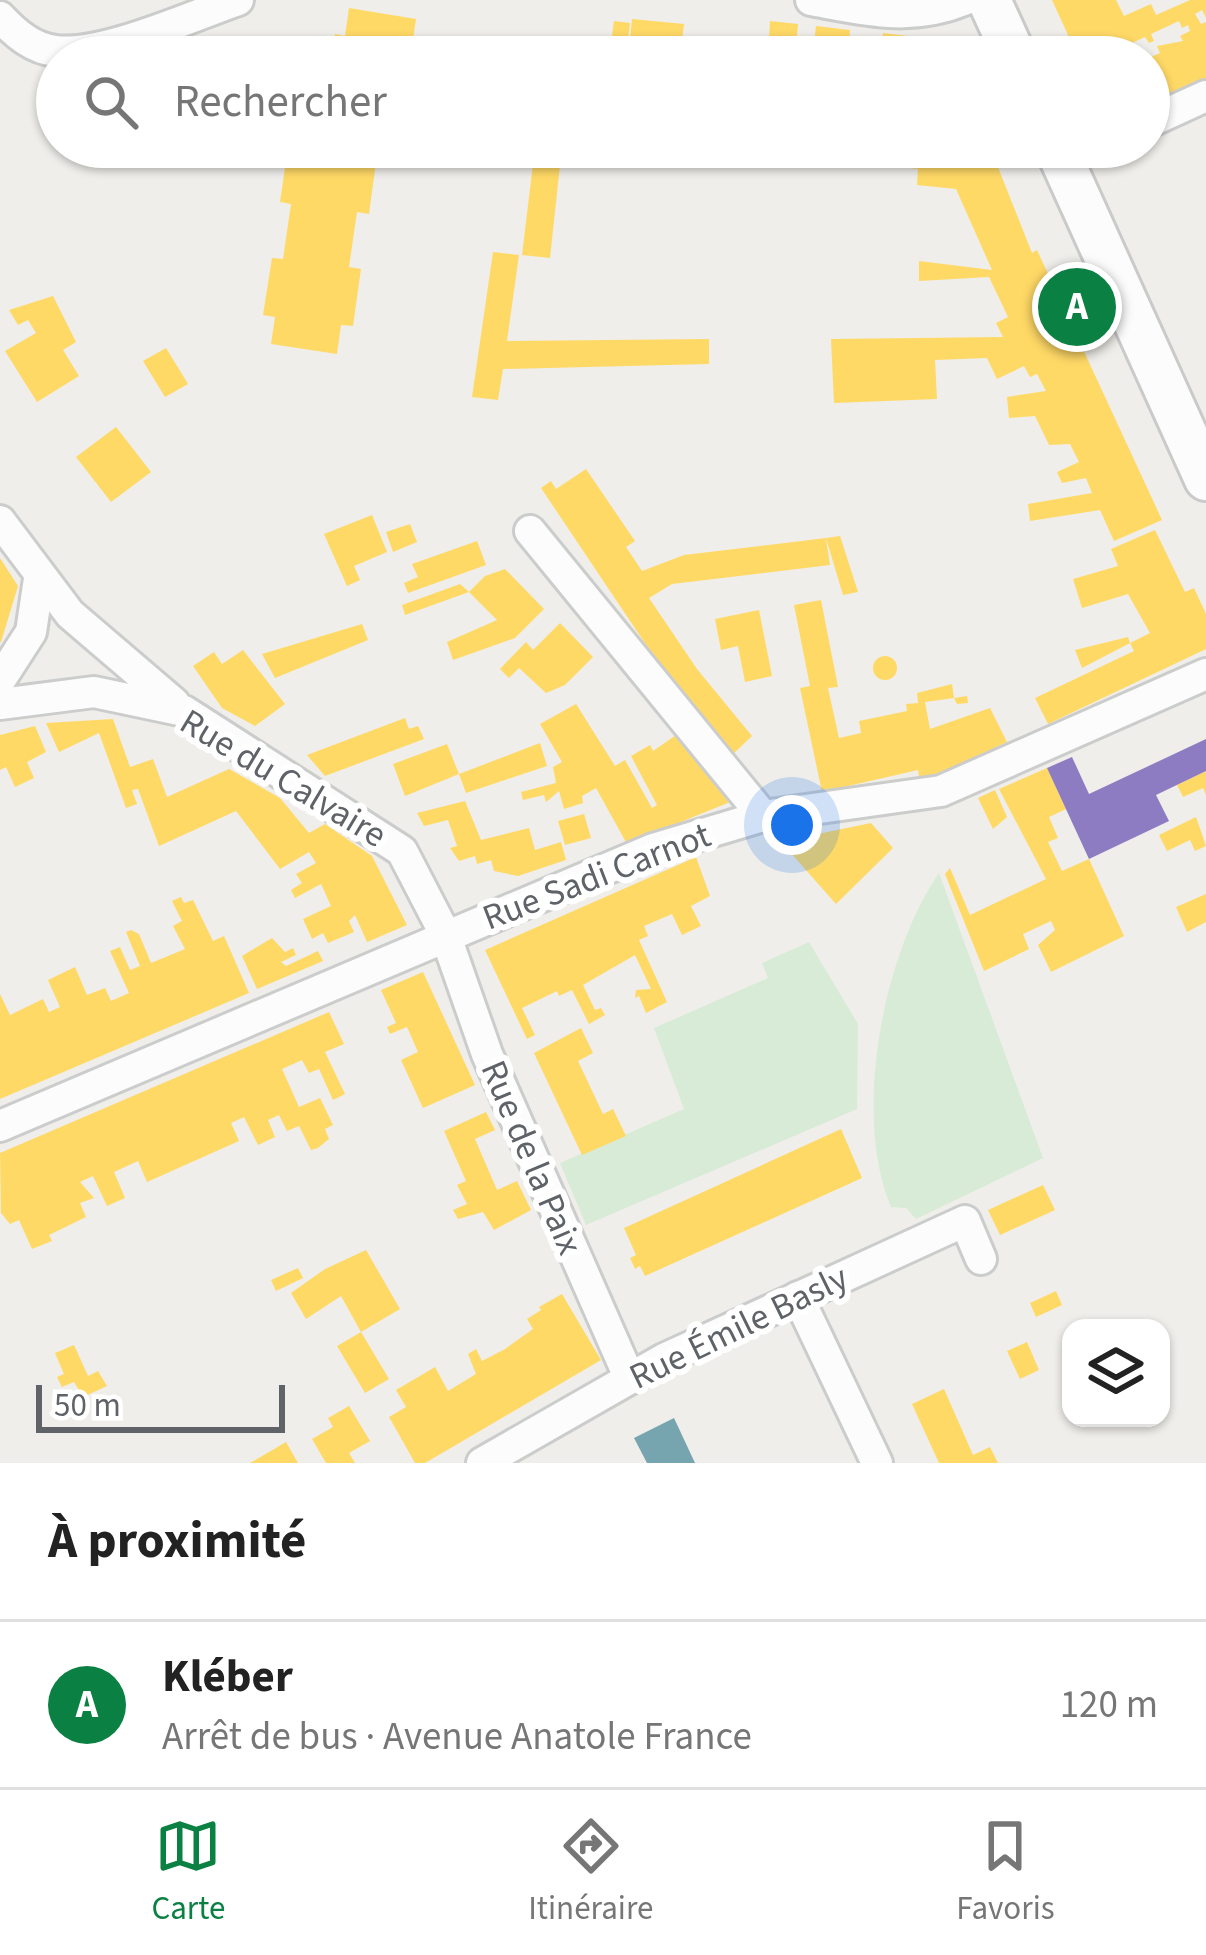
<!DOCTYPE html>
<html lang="fr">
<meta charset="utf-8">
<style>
:root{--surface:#fff;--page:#f6f6f6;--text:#222;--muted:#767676;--line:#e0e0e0;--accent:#0b8043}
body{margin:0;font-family:"Source Sans 3",sans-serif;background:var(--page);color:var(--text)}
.controls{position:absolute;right:36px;bottom:36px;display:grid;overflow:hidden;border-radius:24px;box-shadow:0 3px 9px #0004}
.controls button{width:108px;height:108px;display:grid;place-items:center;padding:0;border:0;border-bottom:3px solid var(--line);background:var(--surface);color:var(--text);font:60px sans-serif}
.scale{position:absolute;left:36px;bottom:30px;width:249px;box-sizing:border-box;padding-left:12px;border:6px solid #5f6368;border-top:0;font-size:33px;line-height:42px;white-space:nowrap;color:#5f6368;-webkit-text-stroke:9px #fff;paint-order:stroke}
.you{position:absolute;left:792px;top:825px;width:42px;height:42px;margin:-30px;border:9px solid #fff;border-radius:50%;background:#1a73e8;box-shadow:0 0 0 18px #1a73e833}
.badge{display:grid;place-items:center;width:78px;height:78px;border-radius:50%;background:var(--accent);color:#fff;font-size:39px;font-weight:700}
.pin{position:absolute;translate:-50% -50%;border:6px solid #fff;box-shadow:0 3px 12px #0006}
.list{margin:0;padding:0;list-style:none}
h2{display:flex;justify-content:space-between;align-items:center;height:156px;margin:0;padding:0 48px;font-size:51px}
h2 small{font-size:39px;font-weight:400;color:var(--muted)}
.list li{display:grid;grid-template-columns:78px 1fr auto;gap:36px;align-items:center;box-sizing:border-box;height:168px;padding:0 48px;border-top:3px solid var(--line)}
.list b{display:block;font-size:45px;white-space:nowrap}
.list p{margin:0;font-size:39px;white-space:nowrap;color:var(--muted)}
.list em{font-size:39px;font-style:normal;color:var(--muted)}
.icon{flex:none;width:66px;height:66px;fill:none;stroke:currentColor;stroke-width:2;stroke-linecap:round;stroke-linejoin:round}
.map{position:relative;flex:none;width:1206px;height:1463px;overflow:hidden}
.search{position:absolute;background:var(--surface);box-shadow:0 3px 9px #0004;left:36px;right:36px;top:36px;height:132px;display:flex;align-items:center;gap:30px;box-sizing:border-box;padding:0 42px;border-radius:66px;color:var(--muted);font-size:45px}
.sheet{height:324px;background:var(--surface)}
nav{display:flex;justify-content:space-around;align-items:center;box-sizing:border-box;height:168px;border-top:3px solid var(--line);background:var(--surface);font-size:33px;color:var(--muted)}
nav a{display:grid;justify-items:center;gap:6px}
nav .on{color:var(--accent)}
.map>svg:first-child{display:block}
</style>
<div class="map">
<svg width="1206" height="1463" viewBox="0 0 1206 1463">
<rect width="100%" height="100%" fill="#efeeea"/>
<g fill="#d8ebd6">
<path d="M 939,873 L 1043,1158 L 916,1219 L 906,1208 L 891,1207 C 852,1115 883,954 939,873 Z"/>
<path d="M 809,942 L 858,1024 L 857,1109 L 586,1225 L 560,1163 L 684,1109 L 654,1028 L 768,978 L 762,963 Z"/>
</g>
<g fill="#ffd966">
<path d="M 1052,0 L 1116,0 L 1124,16 L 1151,4 L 1156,15 L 1190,0 L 1206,0 L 1206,18 L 1202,10 L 1195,14 L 1201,24 L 1206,22 L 1206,78 L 1149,103 L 1149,58 L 1160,53 L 1157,46 L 1183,41 L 1180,36 L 1190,31 L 1188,25 L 1182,28 L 1179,21 L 1151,34 L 1154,41 L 1149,43 L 1145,37 L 1125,46 L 1130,57 L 1145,50 L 1148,57 L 1078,57 Z"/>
<path d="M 349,8 L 416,19 L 412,46 L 422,47 L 420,57 L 331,57 L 335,34 L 345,36 Z"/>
<path d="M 632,19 L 684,24 L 680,57 L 628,57 Z"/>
<path d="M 614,21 L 630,23 L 626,57 L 609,57 Z"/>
<path d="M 770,21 L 798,24 L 795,57 L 768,57 Z"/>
<path d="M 816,26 L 850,30 L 849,47 L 814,43 Z"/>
<path d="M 883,33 L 941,40 L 949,57 L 897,57 L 893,45 L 882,43 Z"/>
<path d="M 288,147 L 366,147 L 365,154 L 377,155 L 369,214 L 357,212 L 349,267 L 361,269 L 353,326 L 341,325 L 337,354 L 271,344 L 275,317 L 263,315 L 272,258 L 283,259 L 291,204 L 280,202 Z"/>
<path d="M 535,147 L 562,147 L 550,258 L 522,255 Z"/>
<path d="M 905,147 L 990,147 L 1032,253 L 1037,250 L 1162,520 L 1114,541 L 1100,510 L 1030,521 L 1028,504 L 1092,493 L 1086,478 L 1062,483 L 1057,472 L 1079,462 L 1070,444 L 1049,445 L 1035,416 L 1009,418 L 1007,397 L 1046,391 L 1037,374 L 1030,377 L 1024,366 L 997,379 L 987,358 L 935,360 L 937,399 L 834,403 L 831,339 L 1003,337 L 996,323 L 1008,317 L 989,277 L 919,281 L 919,261 L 992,270 L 956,189 L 917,185 L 918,169 L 877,164 L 878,152 L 892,154 Z"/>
<path d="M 493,252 L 519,255 L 507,341 L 709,339 L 709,364 L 503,369 L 498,400 L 472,397 Z"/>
<path d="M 53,296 L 76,342 L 63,350 L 79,376 L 37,402 L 5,351 L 36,333 L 28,320 L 18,325 L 9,310 Z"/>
<path d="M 166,348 L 188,384 L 165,397 L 143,361 Z"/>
<path d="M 116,427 L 151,472 L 111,502 L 76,457 Z"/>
<path d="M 586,469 L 635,541 L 626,547 L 642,571 L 684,555 L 826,538 L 830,565 L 672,584 L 649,598 L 697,669 L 752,736 L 731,756 L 677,691 L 541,488 L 551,481 L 556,489 Z"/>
<path d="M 372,515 L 387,552 L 354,566 L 360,580 L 347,586 L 324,534 Z"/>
<path d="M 410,524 L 417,542 L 393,552 L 386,532 Z"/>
<path d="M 1155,530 L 1185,592 L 1194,588 L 1206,614 L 1206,649 L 1048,724 L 1035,698 L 1134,651 L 1130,643 L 1150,633 L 1128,594 L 1082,608 L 1073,579 L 1118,566 L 1111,549 Z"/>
<path d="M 840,536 L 858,592 L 843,595 L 826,538 Z"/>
<path d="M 477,541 L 486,565 L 408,593 L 404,583 L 418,577 L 412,564 Z"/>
<path d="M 0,558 L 18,586 L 1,642 L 0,642 Z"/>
<path d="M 505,569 L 544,609 L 515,638 L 453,660 L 447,642 L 497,620 L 469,592 L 485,576 Z"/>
<path d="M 460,584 L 469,592 L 405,615 L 402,605 Z"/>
<path d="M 821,600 L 838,687 L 828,688 L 839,738 L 861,733 L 859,721 L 907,711 L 906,704 L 918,703 L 917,693 L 952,684 L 954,698 L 967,696 L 968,703 L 957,704 L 954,698 L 925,702 L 930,729 L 990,708 L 1007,742 L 942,773 L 919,777 L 918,770 L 822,792 L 800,688 L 810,686 L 794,605 Z"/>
<path d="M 759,610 L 772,676 L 745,682 L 738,646 L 721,650 L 715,619 Z"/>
<path d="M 560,623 L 593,657 L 565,685 L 546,693 L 519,668 L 509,678 L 500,669 L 526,642 L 533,650 Z"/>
<path d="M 362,624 L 368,640 L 275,678 L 262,654 Z"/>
<path d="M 1128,637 L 1130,643 L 1082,668 L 1075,650 Z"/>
<path d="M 243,650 L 285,704 L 255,726 L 222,708 L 193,666 L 214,652 L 222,664 Z"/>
<circle cx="885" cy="668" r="12"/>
<path d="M 576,704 L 615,766 L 625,760 L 652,808 L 657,805 L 631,756 L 650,745 L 653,751 L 679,733 L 731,793 L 730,802 L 627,844 L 596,788 L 582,796 L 583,803 L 564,809 L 559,791 L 546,802 L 544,795 L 523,800 L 521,792 L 556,783 L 553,767 L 562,762 L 540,724 Z"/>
<path d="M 405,718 L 409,729 L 418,726 L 424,739 L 325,776 L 307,755 Z"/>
<path d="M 113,719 L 130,767 L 153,759 L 167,797 L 229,769 L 280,798 L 309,833 L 325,824 L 372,856 L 407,925 L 367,942 L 355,915 L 349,921 L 354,932 L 328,943 L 323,933 L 312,939 L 303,919 L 331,906 L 321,884 L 295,898 L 291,890 L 302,883 L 296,874 L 316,863 L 309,852 L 280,869 L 236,811 L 159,846 L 138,789 L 132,790 L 137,804 L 126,808 L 99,733 L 59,752 L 46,723 Z"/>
<path d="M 35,726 L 46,752 L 27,762 L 34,778 L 15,787 L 6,767 L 0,770 L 0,735 Z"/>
<path d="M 540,743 L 547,766 L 466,793 L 459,774 Z"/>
<path d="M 447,744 L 459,774 L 405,796 L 393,764 Z"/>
<path d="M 1047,768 L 1066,809 L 1049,817 L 1058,838 L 1048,842 L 1062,871 L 1089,859 L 1124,936 L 1051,972 L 1038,945 L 1055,930 L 1051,921 L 1023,934 L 1029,949 L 984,971 L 945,874 L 950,868 L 970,915 L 1046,879 L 999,789 Z"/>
<path d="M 1206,771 L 1206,795 L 1203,788 L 1183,797 L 1177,785 Z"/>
<path d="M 995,790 L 1007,817 L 993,829 L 978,798 Z"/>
<path d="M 465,801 L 481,840 L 529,828 L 535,850 L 561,842 L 566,860 L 518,876 L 494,871 L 491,860 L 477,864 L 475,856 L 459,861 L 450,848 L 457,846 L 448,820 L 424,826 L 417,813 Z"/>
<path d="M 584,814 L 591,838 L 565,845 L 558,821 Z"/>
<path d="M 1196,817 L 1206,846 L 1195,851 L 1190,840 L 1167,851 L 1159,835 Z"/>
<path d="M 871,823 L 893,848 L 836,904 L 789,851 L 808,836 Z"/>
<path d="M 696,857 L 710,896 L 691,906 L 701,926 L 682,935 L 672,914 L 644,926 L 648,936 L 639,940 L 667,1002 L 646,1013 L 639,996 L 635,998 L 636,990 L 651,989 L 635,955 L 583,985 L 595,1010 L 601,1008 L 605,1015 L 589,1024 L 572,990 L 559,996 L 557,991 L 522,1008 L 535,1035 L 527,1039 L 485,950 Z"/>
<path d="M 1206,894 L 1206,922 L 1187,932 L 1176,907 Z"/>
<path d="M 181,897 L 184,903 L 193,900 L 213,941 L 224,936 L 249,993 L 0,1099 L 0,994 L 10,1015 L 43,999 L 49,1012 L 60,1007 L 48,980 L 75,967 L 87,995 L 105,988 L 111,1001 L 129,993 L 110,951 L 120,947 L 130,970 L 140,966 L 126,932 L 131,930 L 139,934 L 151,963 L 185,949 L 173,926 L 182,921 L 172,901 Z"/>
<path d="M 272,938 L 285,952 L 293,948 L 296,955 L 281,962 L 286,966 L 318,951 L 323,961 L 257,989 L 242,956 Z"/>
<path d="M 423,972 L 475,1085 L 423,1108 L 401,1060 L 418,1052 L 407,1027 L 390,1034 L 387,1027 L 396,1023 L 381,990 Z"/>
<path d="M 329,1012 L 344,1044 L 325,1052 L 345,1094 L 333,1100 L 319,1069 L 309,1073 L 302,1060 L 282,1069 L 299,1107 L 320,1098 L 333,1125 L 325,1129 L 329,1139 L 318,1148 L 311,1150 L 299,1126 L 287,1131 L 279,1115 L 268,1120 L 275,1137 L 258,1145 L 244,1117 L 231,1123 L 239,1141 L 147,1182 L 138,1161 L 114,1172 L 125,1198 L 107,1206 L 93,1176 L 80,1182 L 94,1198 L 80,1203 L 86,1217 L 49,1235 L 52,1241 L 32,1249 L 19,1220 L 10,1224 L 1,1213 L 0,1153 Z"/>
<path d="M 581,1028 L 593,1053 L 578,1061 L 603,1114 L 613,1109 L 626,1136 L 582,1155 L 534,1053 Z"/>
<path d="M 486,1112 L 495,1130 L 475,1139 L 497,1190 L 517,1181 L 531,1210 L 494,1230 L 483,1212 L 458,1219 L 453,1210 L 467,1204 L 457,1185 L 466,1181 L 444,1131 Z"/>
<path d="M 841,1129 L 862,1178 L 645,1276 L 640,1266 L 635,1269 L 630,1258 L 636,1255 L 624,1228 Z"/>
<path d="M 1043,1185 L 1055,1210 L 1000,1235 L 988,1210 Z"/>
<path d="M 366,1250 L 400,1309 L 361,1332 L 389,1379 L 365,1393 L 337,1346 L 361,1332 L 341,1296 L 306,1319 L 291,1293 L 325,1269 Z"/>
<path d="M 298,1268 L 303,1278 L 276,1291 L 271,1280 Z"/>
<path d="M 1056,1291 L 1062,1305 L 1036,1317 L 1030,1303 Z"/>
<path d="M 562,1294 L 601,1360 L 425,1463 L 415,1463 L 389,1417 L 406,1407 L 396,1390 L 435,1367 L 448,1391 L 476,1374 L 468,1354 L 476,1349 L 482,1361 L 505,1349 L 533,1329 L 527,1319 L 541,1310 L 539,1307 Z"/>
<path d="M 1027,1342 L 1039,1370 L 1020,1379 L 1007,1351 Z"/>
<path d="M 74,1345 L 88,1376 L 98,1371 L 107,1386 L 83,1397 L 74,1382 L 62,1387 L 57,1377 L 64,1374 L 55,1353 Z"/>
<path d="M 944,1389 L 973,1455 L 990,1447 L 998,1463 L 939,1463 L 912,1404 Z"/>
<path d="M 349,1406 L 370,1441 L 349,1453 L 355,1463 L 326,1463 L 312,1439 L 333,1427 L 328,1418 Z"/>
<path d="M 286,1442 L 298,1463 L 250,1463 Z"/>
</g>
<path fill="#8e7cc3" d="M 1206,739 L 1206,771 L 1156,795 L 1169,821 L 1089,859 L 1047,768 L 1072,757 L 1089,794 Z"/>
<path fill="#76a5af" d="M 674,1418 L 695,1463 L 647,1463 L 634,1438 Z"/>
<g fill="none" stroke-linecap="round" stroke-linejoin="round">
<g stroke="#cbcccc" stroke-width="36">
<g id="minor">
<path d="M 811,0 C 865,10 911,22 964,0"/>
<path d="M 0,17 C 15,33 33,49 56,51 C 102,57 192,16 238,0"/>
<path d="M 1149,122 L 1206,96"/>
<path d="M 1062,161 L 1095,147"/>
<path d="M 0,521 L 70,614 L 174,703"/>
<path d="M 530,531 L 763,816"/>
<path d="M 0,680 L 31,632 L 39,579"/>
<path d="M 0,704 L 94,692 L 184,711 L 402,851 L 445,934 L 487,1054 L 629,1377"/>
<path d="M 0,1126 L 653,849 L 763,816 L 941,791 L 1206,674"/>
<path d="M 798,1297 L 877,1463"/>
<path d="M 482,1463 L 664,1359 L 965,1221 L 981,1259"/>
</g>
</g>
<g stroke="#cacacb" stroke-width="48">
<g id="secondary">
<path d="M 989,0 L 1015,57"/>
<path d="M 1056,147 L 1206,479"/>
</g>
</g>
<use href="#minor" stroke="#fdfcfc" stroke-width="30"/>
<use href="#secondary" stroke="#fdfcfc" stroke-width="42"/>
</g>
<g text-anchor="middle" stroke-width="12" stroke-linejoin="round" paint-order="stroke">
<g font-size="36" fill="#5f6368" stroke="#fff">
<text transform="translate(284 777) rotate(31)" y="13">Rue du Calvaire</text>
<text transform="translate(596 875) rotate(-21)" y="13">Rue Sadi Carnot</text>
<text transform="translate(533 1157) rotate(67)" y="13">Rue de la Paix</text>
<text transform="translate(738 1326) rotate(-26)" y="13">Rue Émile Basly</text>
</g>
</g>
</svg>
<div class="controls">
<button><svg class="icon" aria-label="layers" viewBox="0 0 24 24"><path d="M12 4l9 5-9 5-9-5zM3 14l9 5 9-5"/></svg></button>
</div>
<div class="scale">50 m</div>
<div class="you"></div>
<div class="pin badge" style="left:1077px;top:307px">A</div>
<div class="search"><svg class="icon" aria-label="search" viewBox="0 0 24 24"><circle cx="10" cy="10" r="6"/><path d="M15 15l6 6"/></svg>Rechercher</div>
</div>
<section class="sheet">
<h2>À proximité<small></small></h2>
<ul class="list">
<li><span class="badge">A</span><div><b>Kléber</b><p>Arrêt de bus · Avenue Anatole France</p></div><em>120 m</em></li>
</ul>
</section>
<nav>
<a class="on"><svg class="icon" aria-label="map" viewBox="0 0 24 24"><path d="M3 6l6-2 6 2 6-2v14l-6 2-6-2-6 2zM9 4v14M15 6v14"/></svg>Carte</a>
<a><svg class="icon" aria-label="directions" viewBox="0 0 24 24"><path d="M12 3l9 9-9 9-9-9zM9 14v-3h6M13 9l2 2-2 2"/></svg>Itinéraire</a>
<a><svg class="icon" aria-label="saved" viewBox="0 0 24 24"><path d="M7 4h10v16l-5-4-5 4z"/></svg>Favoris</a>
</nav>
